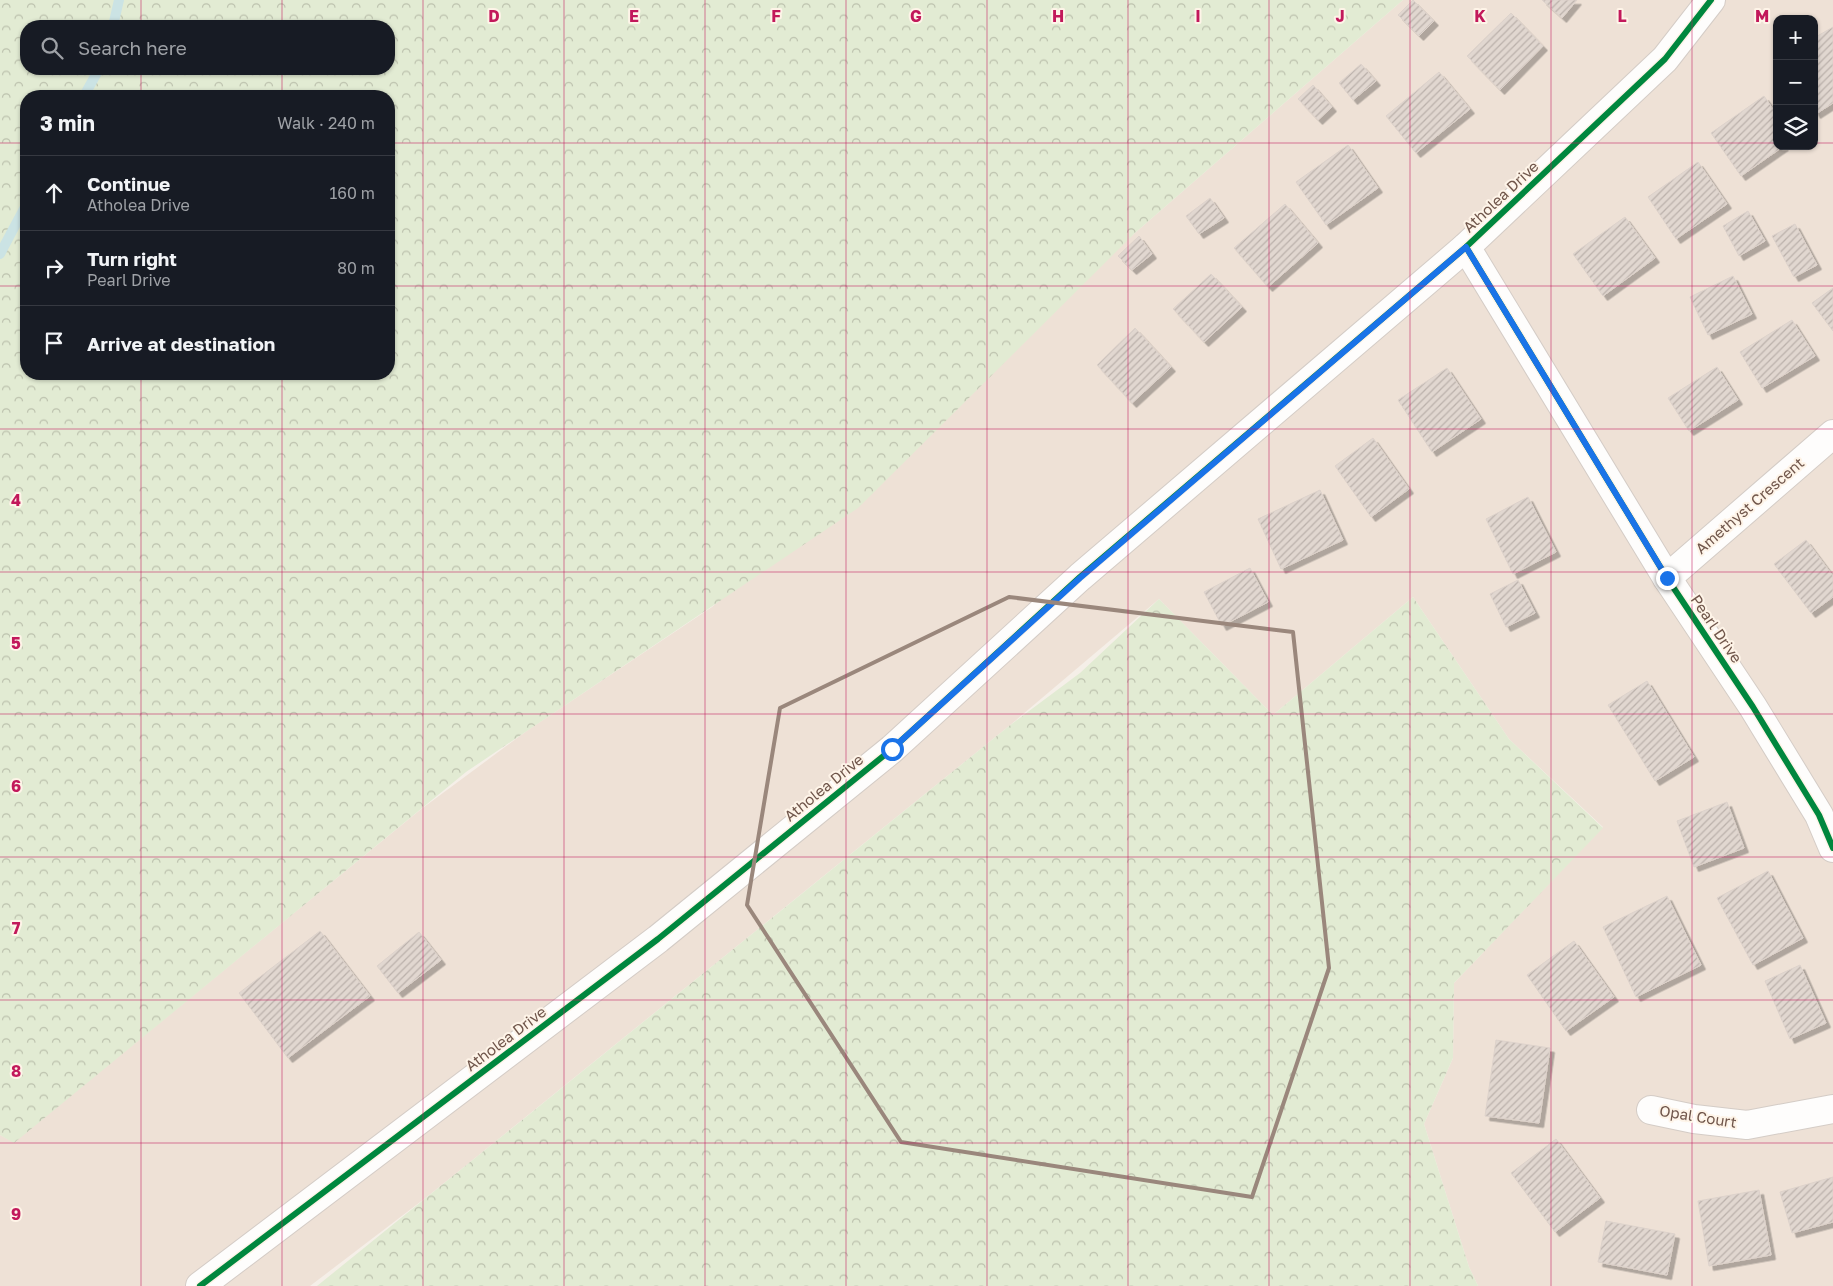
<!DOCTYPE html>
<meta charset="utf-8">
<style>
:root{--surface:#171b24;--page:#20242c;--text:#f1f3f6;--muted:#9ea1a6;--line:#363941}
body{margin:0;font-family:"Golos Text",sans-serif;background:var(--page);color:var(--text)}
.controls{position:absolute;right:15px;top:15px;display:grid;overflow:hidden;border-radius:10px;box-shadow:0 1px 4px #0004}
.controls button{width:45px;height:45px;display:grid;place-items:center;padding:0;border:0;border-bottom:1px solid var(--line);background:var(--surface);color:var(--text);font:25px sans-serif}
.stop{position:absolute;width:15px;height:15px;margin:-11px;border:4px solid #1a73e8;border-radius:50%;background:#fff}
.stop.end{background:#1a73e8;border-color:#fff;box-shadow:0 1px 5px #0008}
.list{margin:0;padding:0;list-style:none}
h2{display:flex;justify-content:space-between;align-items:center;height:65px;margin:0;padding:0 20px;font-size:21px}
h2 small{font-size:16px;font-weight:400;color:var(--muted)}
.list li{display:grid;grid-template-columns:32px 1fr auto;gap:15px;align-items:center;box-sizing:border-box;height:75px;padding:0 20px;border-top:1px solid var(--line)}
.list b{display:block;font-size:19px;white-space:nowrap}
.list p{margin:0;font-size:16px;white-space:nowrap;color:var(--muted)}
.list em{font-size:16px;font-style:normal;color:var(--muted)}
.icon{flex:none;width:28px;height:28px;fill:none;stroke:currentColor;stroke-width:2;stroke-linecap:round;stroke-linejoin:round}
.map{position:relative;flex:none;width:1833px;height:1286px;overflow:hidden}
.search{position:absolute;background:var(--surface);box-shadow:0 1px 4px #0004;left:20px;top:20px;width:375px;height:55px;display:flex;align-items:center;gap:12px;box-sizing:border-box;padding:0 18px;border-radius:20px;color:var(--muted);font-size:19px}
.panel{position:absolute;background:var(--surface);box-shadow:0 1px 4px #0004;left:20px;top:90px;width:375px;height:290px;border-radius:20px}
.map>svg:first-child{display:block}
</style>
<div class="map">
<svg width="1833" height="1286" viewBox="0 0 1833 1286">
<defs>
<pattern id="forest-crowns" width="20" height="18" patternUnits="userSpaceOnUse" patternTransform="scale(1.25)"><rect width="20" height="18" fill="#e2ebd3"/><path d="M2 6a3 3 0 1 1 6 0M12 15a3 3 0 1 1 6 0" fill="none" stroke="#bcc1ad"/></pattern>
<pattern id="building-hatch" width="6" height="6" patternUnits="userSpaceOnUse" patternTransform="scale(1.25)"><rect width="6" height="6" fill="#e1d7d0"/><path d="M-1 1l2-2M0 6l6-6M5 7l2-2" fill="none" stroke="#bbb1ab"/></pattern>
<filter id="shadow"><feDropShadow dx="4.5" dy="4.5" stdDeviation="0" flood-color="#0004"/></filter>
</defs>
<rect width="100%" height="100%" fill="#f5efe8"/>
<path fill="#eee1d6" fill-rule="evenodd" d="M 1403,0 L 1833,0 L 1833,1286 L 1478,1286 L 1469,1267 L 1424,1124 L 1453,1058 L 1454,983 L 1603,827 L 1509,739 L 1413,597 L 1273,715 L 1159,599 L 1009,726 L 428,1196 L 310,1286 L 0,1286 L 0,1135 L 14,1142 L 420,810 L 528,730 L 712,607 L 1136,232 ZM 1777,19 L 1814,19 L 1814,146 L 1777,146 Z"/>
<g fill="url(#forest-crowns)" fill-rule="evenodd">
<path d="M 0,0 L 1403,0 L 1136,232 L 858,508 L 466,772 L 14,1143 L 0,1135 ZM 26,26 L 389,26 L 389,69 L 26,69 ZM 26,96 L 389,96 L 389,374 L 26,374 Z"/>
<path d="M 1413,597 L 1509,739 L 1603,828 L 1454,983 L 1453,1058 L 1424,1124 L 1469,1267 L 1478,1286 L 317,1286 L 1009,726 L 1080,673 L 1159,599 L 1273,715 Z"/>
</g>
<g fill="none" stroke-linecap="round" stroke-linejoin="round">
<g stroke="#cbe3e4" stroke-width="10">
<path d="M 113,26 L 119,0"/>
<path d="M 84,96 L 99,69"/>
<path d="M 0,254 L 26,205"/>
</g>
</g>
<g fill="url(#building-hatch)" stroke="#ddd2cb" filter="url(#shadow)">
<path d="M 1413,0 L 1434,21 L 1419,36 L 1398,15 Z"/>
<path d="M 1542,0 L 1577,0 L 1562,18 Z"/>
<path d="M 1511,13 L 1543,46 L 1500,90 L 1467,56 Z"/>
<path d="M 1833,27 L 1833,103 L 1816,114 L 1814,110 L 1814,38 Z"/>
<path d="M 1361,64 L 1376,81 L 1353,100 L 1339,83 Z"/>
<path d="M 1439,72 L 1470,109 L 1416,153 L 1386,116 Z"/>
<path d="M 1313,85 L 1332,107 L 1318,120 L 1298,99 Z"/>
<path d="M 1764,96 L 1777,115 L 1777,146 L 1784,146 L 1741,176 L 1711,133 Z"/>
<path d="M 1348,145 L 1378,188 L 1326,225 L 1296,182 Z"/>
<path d="M 1698,162 L 1727,204 L 1676,239 L 1648,197 Z"/>
<path d="M 1210,198 L 1224,218 L 1199,234 L 1186,216 Z"/>
<path d="M 1285,204 L 1318,243 L 1268,287 L 1234,248 Z"/>
<path d="M 1748,211 L 1765,241 L 1739,256 L 1723,226 Z"/>
<path d="M 1625,217 L 1655,258 L 1603,296 L 1573,254 Z"/>
<path d="M 1795,224 L 1817,265 L 1794,277 L 1772,236 Z"/>
<path d="M 1139,236 L 1152,254 L 1132,270 L 1118,256 Z"/>
<path d="M 1211,274 L 1242,307 L 1204,342 L 1173,309 Z"/>
<path d="M 1733,276 L 1752,314 L 1708,335 L 1690,297 Z"/>
<path d="M 1833,288 L 1833,331 L 1812,303 Z"/>
<path d="M 1792,320 L 1815,356 L 1762,388 L 1740,352 Z"/>
<path d="M 1135,328 L 1171,367 L 1132,403 L 1097,365 Z"/>
<path d="M 1717,367 L 1738,400 L 1689,431 L 1668,398 Z"/>
<path d="M 1447,368 L 1481,419 L 1432,452 L 1398,400 Z"/>
<path d="M 1373,438 L 1409,489 L 1371,517 L 1335,466 Z"/>
<path d="M 1320,490 L 1343,540 L 1281,569 L 1258,519 Z"/>
<path d="M 1528,497 L 1556,552 L 1513,574 L 1486,519 Z"/>
<path d="M 1806,540 L 1833,576 L 1833,597 L 1811,613 L 1774,564 Z"/>
<path d="M 1250,568 L 1268,602 L 1222,626 L 1204,592 Z"/>
<path d="M 1518,580 L 1535,613 L 1506,627 L 1490,594 Z"/>
<path d="M 1647,681 L 1694,757 L 1655,781 L 1608,705 Z"/>
<path d="M 1727,802 L 1744,848 L 1694,867 L 1677,821 Z"/>
<path d="M 1768,871 L 1803,938 L 1753,965 L 1717,898 Z"/>
<path d="M 1667,896 L 1701,965 L 1636,997 L 1603,927 Z"/>
<path d="M 320,931 L 370,996 L 288,1058 L 239,993 Z"/>
<path d="M 419,932 L 441,960 L 398,993 L 377,966 Z"/>
<path d="M 1574,941 L 1614,997 L 1566,1031 L 1527,975 Z"/>
<path d="M 1800,965 L 1826,1023 L 1790,1039 L 1765,981 Z"/>
<path d="M 1496,1040 L 1550,1048 L 1539,1123 L 1485,1116 Z"/>
<path d="M 1556,1139 L 1600,1198 L 1555,1232 L 1511,1173 Z"/>
<path d="M 1833,1177 L 1833,1222 L 1792,1233 L 1780,1192 Z"/>
<path d="M 1759,1190 L 1771,1255 L 1709,1266 L 1698,1201 Z"/>
<path d="M 1606,1221 L 1675,1234 L 1667,1275 L 1598,1262 Z"/>
</g>
<g fill="none" stroke-linecap="round" stroke-linejoin="round">
<g stroke="#d4ccc6" stroke-width="30">
<g id="street">
<path d="M 1466,247 L 1667,578 L 1753,707 L 1819,815 L 1833,848"/>
<path d="M 1667,578 L 1833,434"/>
<path d="M 1651,1110 L 1694,1119 L 1747,1125 L 1833,1109"/>
<path d="M 200,1286 L 658,939 L 892,749 L 1080,577 L 1466,247 L 1665,59 L 1711,0"/>
</g>
</g>
<use href="#street" stroke="#fefdfc" stroke-width="28"/>
<g stroke="#fef4e8" stroke-width="9">
<g id="cycleway">
<path d="M 1466,247 L 1667,578 L 1753,707 L 1819,815 L 1833,848"/>
<path d="M 200,1286 L 658,939 L 892,749 L 1080,577 L 1466,247 L 1665,59 L 1711,0"/>
</g>
</g>
<use href="#cycleway" stroke="#00873e" stroke-width="6"/>
</g>
<g fill="none" stroke-linecap="round" stroke-linejoin="round">
<path stroke="#1a73e8" stroke-width="6" d="M 892,749 L 1080,578 L 1466,247 L 1667,578"/>
</g>
<path fill="none" stroke="#9a877c" stroke-width="4" stroke-linejoin="round" d="M 1009,597 L 1293,632 L 1329,968 L 1252,1197 L 901,1142 L 747,905 L 780,708 Z"/>
<path fill="none" stroke="#c2185b" stroke-width="1" stroke-opacity="0.55" d="M 141,0 L 141,26M 282,0 L 282,26M 423,0 L 423,1286M 564,0 L 564,1286M 705,0 L 705,1286M 846,0 L 846,1286M 987,0 L 987,1286M 1128,0 L 1128,1286M 1269,0 L 1269,1286M 1410,0 L 1410,1286M 1551,0 L 1551,1286M 1692,0 L 1692,1286M 141,69 L 141,96M 282,69 L 282,96M 0,143 L 26,143M 389,143 L 1777,143M 1814,143 L 1833,143M 0,286 L 26,286M 389,286 L 1833,286M 141,374 L 141,1286M 282,374 L 282,1286M 0,429 L 1833,429M 0,572 L 1833,572M 0,714 L 1833,714M 0,857 L 1833,857M 0,1000 L 1833,1000M 0,1143 L 1833,1143"/>
<g text-anchor="middle" stroke-width="4" stroke-linejoin="round" paint-order="stroke">
<g font-size="15" fill="#70564b" stroke="#fef4e8">
<text transform="translate(1501 197) rotate(-43)" y="5">Atholea Drive</text>
<text transform="translate(1750 506) rotate(-41)" y="5">Amethyst Crescent</text>
<text transform="translate(1716 629) rotate(56)" y="5">Pearl Drive</text>
<text transform="translate(824 788) rotate(-39)" y="5">Atholea Drive</text>
<text transform="translate(506 1039) rotate(-37)" y="5">Atholea Drive</text>
<text transform="translate(1698 1117) rotate(9)" y="5">Opal Court</text>
</g>
</g>
<g font-size="16" text-anchor="middle" font-weight="bold" fill="#c2185b" stroke="#fef4e8" stroke-width="4" stroke-linejoin="round" paint-order="stroke">
<text x="494" y="22">D</text>
<text x="634" y="22">E</text>
<text x="776" y="22">F</text>
<text x="916" y="22">G</text>
<text x="1058" y="22">H</text>
<text x="1198" y="22">I</text>
<text x="1340" y="22">J</text>
<text x="1480" y="22">K</text>
<text x="1622" y="22">L</text>
<text x="1762" y="22">M</text>
<text x="16" y="506">4</text>
<text x="16" y="649">5</text>
<text x="16" y="792">6</text>
<text x="16" y="934">7</text>
<text x="16" y="1077">8</text>
<text x="16" y="1220">9</text>
</g>
</svg>
<div class="controls">
<button>+</button>
<button>−</button>
<button><svg class="icon" aria-label="layers" viewBox="0 0 24 24"><path d="M12 4l9 5-9 5-9-5zM3 14l9 5 9-5"/></svg></button>
</div>
<div class="stop" style="left:892px;top:749px"></div>
<div class="stop end" style="left:1667px;top:578px"></div>
<div class="search"><svg class="icon" aria-label="search" viewBox="0 0 24 24"><circle cx="10" cy="10" r="6"/><path d="M15 15l6 6"/></svg>Search here</div>
<section class="panel">
<h2>3 min<small>Walk · 240 m</small></h2>
<ul class="list">
<li><svg class="icon" aria-label="ahead" viewBox="0 0 24 24"><path d="M12 20V5M6 11l6-6 6 6"/></svg><div><b>Continue</b><p>Atholea Drive</p></div><em>160 m</em></li>
<li><svg class="icon" aria-label="right" viewBox="0 0 24 24"><path d="M7 20v-9h11M14 6l5 5-5 5"/></svg><div><b>Turn right</b><p>Pearl Drive</p></div><em>80 m</em></li>
<li><svg class="icon" aria-label="arrive" viewBox="0 0 24 24"><path d="M6 21V4h12l-3 4 3 4H6"/></svg><div><b>Arrive at destination</b></div></li>
</ul>
</section>
</div>
